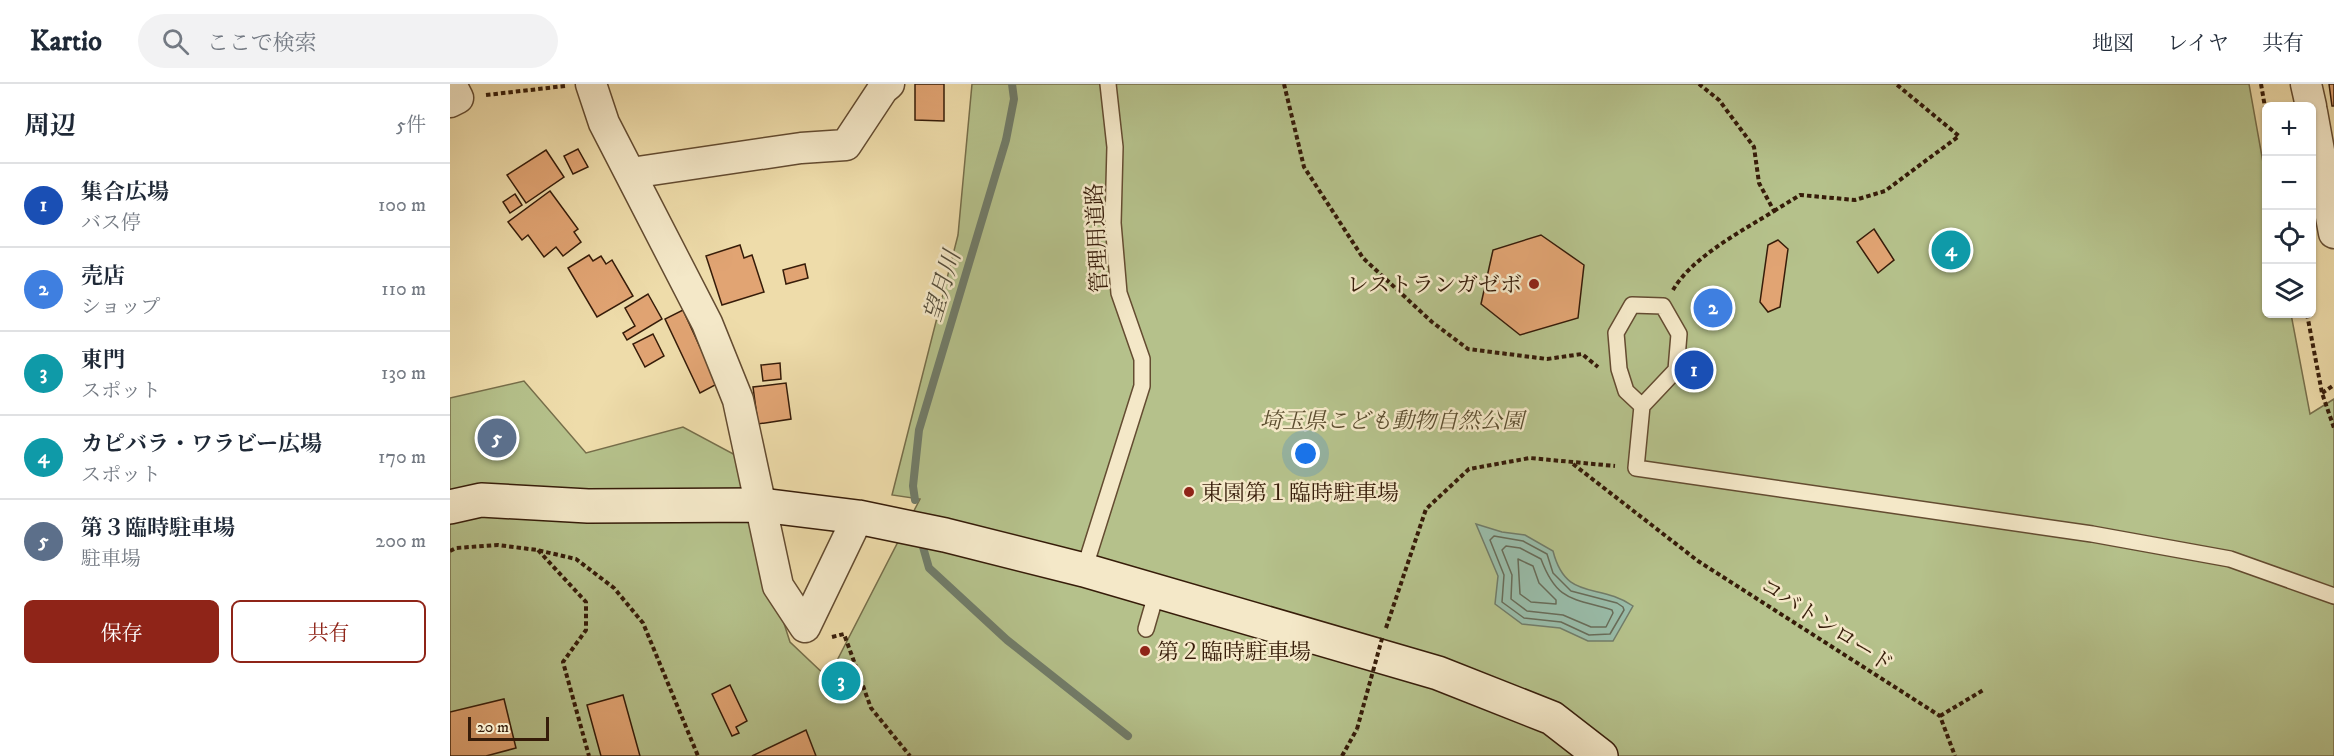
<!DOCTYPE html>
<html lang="ja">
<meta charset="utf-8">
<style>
:root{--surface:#fff;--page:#f2f2f3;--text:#1f2937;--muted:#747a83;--line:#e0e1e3;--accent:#8f2418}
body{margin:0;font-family:"IM FELL DW Pica","Noto Serif JP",serif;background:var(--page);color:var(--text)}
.controls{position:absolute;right:18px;top:18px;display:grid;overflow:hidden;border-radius:9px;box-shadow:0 2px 4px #0004}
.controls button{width:54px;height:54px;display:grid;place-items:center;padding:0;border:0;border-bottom:2px solid var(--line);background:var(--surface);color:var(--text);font:30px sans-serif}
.scale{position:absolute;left:18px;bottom:15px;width:81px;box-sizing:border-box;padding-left:6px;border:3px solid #361c09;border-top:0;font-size:16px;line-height:21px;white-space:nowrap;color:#361c09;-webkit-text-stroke:4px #f4e8c8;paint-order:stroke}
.you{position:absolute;left:856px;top:370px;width:21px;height:21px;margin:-15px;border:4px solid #fff;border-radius:50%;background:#1a73e8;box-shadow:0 0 0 9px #1a73e833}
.badge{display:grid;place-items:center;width:39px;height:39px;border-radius:50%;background:var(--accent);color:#fff;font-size:20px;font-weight:700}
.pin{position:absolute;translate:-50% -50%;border:3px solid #fff;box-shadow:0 2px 6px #0006}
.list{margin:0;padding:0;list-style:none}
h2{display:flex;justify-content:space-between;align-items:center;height:78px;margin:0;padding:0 24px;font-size:26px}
h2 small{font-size:20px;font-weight:400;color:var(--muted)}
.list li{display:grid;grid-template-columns:39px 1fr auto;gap:18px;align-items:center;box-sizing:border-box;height:84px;padding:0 24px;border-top:2px solid var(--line)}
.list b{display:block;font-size:22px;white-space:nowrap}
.list p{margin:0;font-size:20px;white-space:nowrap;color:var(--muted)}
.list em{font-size:20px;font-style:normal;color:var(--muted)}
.actions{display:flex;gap:12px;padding:18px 24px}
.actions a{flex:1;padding:14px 0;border:2px solid var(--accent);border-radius:9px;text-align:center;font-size:21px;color:var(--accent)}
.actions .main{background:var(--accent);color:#fff}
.icon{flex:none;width:33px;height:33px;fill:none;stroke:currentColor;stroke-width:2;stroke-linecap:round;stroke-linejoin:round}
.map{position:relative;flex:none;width:1884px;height:672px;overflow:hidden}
header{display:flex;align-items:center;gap:36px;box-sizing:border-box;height:84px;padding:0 30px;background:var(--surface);border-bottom:2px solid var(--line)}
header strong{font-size:28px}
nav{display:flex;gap:33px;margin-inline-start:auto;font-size:21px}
.search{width:420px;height:54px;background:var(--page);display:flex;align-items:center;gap:15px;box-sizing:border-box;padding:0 21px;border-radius:33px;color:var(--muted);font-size:22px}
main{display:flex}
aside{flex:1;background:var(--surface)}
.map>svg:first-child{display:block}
</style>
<header>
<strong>Kartio</strong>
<div class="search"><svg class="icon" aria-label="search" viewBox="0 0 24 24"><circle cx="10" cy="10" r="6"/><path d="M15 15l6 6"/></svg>ここで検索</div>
<nav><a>地図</a><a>レイヤ</a><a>共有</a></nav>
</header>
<main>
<aside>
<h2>周辺<small>5件</small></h2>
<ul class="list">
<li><span class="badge" style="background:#1a4fb4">1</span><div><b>集合広場</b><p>バス停</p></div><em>100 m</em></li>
<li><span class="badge" style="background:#3f7fe0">2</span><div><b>売店</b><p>ショップ</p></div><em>110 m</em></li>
<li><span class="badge" style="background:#0f9aa8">3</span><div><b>東門</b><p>スポット</p></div><em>130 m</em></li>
<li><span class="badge" style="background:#0f9aa8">4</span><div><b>カピバラ・ワラビー広場</b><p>スポット</p></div><em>170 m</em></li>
<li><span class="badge" style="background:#5c6f8a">5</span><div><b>第３臨時駐車場</b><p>駐車場</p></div><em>200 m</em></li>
</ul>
<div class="actions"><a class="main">保存</a><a>共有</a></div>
</aside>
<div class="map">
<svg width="1884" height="672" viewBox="0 0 1884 672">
<rect width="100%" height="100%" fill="#eedcaa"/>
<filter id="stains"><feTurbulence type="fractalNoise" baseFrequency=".00333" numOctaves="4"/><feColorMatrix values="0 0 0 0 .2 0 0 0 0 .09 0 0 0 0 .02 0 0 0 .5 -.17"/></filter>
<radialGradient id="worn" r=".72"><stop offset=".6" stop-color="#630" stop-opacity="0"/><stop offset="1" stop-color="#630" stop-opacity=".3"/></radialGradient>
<path fill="#b5c18b" stroke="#766e4a" stroke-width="1.5" d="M 522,0 L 1799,0 L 1816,95 L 1816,230 L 1841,230 L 1860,330 L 1884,315 L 1884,672 L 0,672 L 0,314 L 74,297 L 136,369 L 233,343 L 289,373 L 313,474 L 340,558 L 378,594 L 470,415 L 442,411 L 508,151 Z"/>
<path fill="#99bca9" stroke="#717c69" stroke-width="1.5" d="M 1026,440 L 1052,448 L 1075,451 L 1103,467 C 1116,518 1148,498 1183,522 L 1163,557 L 1138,557 L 1110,544 L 1072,540 L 1045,520 L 1048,492 Z"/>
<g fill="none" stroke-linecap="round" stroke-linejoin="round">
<g stroke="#686c59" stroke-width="1.5">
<path d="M 1044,452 L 1073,457 L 1097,470 L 1103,489 L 1121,507 L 1167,519 L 1173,523 L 1174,526 L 1160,550 L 1139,551 L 1111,538 L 1074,534 L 1052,518 L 1054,491 L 1040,456 Z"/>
<path d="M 1056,462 L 1070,464 L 1091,475 C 1107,518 1123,514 1162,526 L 1163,529 L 1156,543 L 1141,543 L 1113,531 L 1077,527 L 1061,515 L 1062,491 L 1052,466 Z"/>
<path d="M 1068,475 L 1083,482 L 1089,499 L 1106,516 L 1106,520 L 1081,518 L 1070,510 Z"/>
</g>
<g stroke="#717c69" stroke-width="8">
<path d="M 465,416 L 463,402 L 469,346 L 556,56 L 564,15 L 562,0"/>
<path d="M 471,456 L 479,484 L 557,556 L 678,652"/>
</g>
</g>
<g fill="#e1a473" stroke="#361c09" stroke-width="1.5">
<path d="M 465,0 L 494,0 L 494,37 L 465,36 Z"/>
<path d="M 1879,0 L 1884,0 L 1884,22 L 1882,22 Z"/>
<path d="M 128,65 L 138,83 L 123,90 L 114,72 Z"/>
<path d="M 96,66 L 114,93 L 76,119 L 57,91 Z"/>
<path d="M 100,107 L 128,145 L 124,148 L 131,158 L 113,172 L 106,163 L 94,173 L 78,151 L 72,156 L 58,138 Z"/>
<path d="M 65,110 L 72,121 L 60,129 L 53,118 Z"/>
<path d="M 1424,145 L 1444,176 L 1428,189 L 1407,158 Z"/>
<path d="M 1091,151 L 1134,181 L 1128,234 L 1070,251 L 1031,220 L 1043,166 Z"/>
<path d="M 1328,156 L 1338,165 L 1330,223 L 1318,228 L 1310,218 L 1318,161 Z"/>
<path d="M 290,161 L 294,174 L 302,171 L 314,208 L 272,221 L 256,172 Z"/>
<path d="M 139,171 L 143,177 L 151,172 L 156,180 L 162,176 L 183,212 L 147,233 L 118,184 Z"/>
<path d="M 355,180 L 358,194 L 336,200 L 333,186 Z"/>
<path d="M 198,210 L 212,235 L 177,256 L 173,249 L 185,242 L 175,224 Z"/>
<path d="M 233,226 L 267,300 L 250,309 L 215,235 Z"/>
<path d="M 203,250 L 214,272 L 195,283 L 183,260 Z"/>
<path d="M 330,279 L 331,295 L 313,297 L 311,281 Z"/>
<path d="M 336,299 L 341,335 L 308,340 L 303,303 Z"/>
<path d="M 393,587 L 402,600 L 389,608 L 380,595 Z"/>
<path d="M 280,601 L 297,637 L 286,643 L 289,649 L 282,652 L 262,610 Z"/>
<path d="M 173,611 L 190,672 L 151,672 L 137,621 Z"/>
<path d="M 54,615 L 66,664 L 36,672 L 0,672 L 0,628 Z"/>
<path d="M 356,646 L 366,672 L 302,672 Z"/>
</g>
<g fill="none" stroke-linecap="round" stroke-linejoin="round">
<g stroke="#644c31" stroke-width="18">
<g id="lane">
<path d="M 1192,322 L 1176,307 L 1169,285 L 1166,249 L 1182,221 L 1213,222 L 1229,250 L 1226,286 L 1192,322 L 1186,384 L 1642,450 L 1780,475 L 1884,512"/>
<path d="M 634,486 L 692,302 L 692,275 L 669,209 L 663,139 L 665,63 L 658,0"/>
<path d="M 696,545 L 707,507"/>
</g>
</g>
<g stroke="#644c31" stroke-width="33">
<g id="street">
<path d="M 141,0 L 154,39 L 257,239 L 288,316 L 328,502 L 355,543 L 408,433"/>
<path d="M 1856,0 L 1861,22"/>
<path d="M 0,18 L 8,14 L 1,0"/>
<path d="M 1862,28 L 1884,149"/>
<path d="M 181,89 L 351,64 L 396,61 L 433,5 L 439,0"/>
</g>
</g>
<g stroke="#361c09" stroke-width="36">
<path id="secondary" d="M 0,423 L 31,416 L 138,422 L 312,421 L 408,433 L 495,451 L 634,486 L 988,589 L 1102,634 L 1151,672"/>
</g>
<g stroke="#361c09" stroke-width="4" stroke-dasharray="4.5 3" stroke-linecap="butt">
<path d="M 834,0 L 854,83 L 913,174 L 982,238 L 1018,265 L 1097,275 L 1132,270 L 1148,283"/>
<path d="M 1811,0 L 1816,29"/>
<path d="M 36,11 L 115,2"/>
<path d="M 1324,127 L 1350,111 L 1405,116 L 1435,107 L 1509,52 L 1446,0"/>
<path d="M 1223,206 C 1242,173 1292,147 1324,127 L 1309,99 L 1304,63 L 1269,16 L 1249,0"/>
<path d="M 1857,230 L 1872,309 L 1884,344"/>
<path d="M 1872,309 L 1884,301"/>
<path d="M 1123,380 L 1248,477 L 1490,632 L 1505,672"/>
<path d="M 88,466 L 136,518 L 136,546 L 113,578 L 139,672"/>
<path d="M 0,467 L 6,464 L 48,461 L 87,466 L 126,475 L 164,504 L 193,539 L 248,672"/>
<path d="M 936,544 L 976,425 L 1019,385 L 1080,374 L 1165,382"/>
<path d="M 382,553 L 394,550 L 421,624 L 460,672"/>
<path d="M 1490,632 L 1535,605"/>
<path d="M 892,672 L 907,645"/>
</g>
<use href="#lane" stroke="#f4e8c8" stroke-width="15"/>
<use href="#street" stroke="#f4e8c8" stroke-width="30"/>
<use href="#secondary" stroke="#f4e8c8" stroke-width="33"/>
<path stroke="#361c09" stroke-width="4" stroke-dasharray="4.5 3" stroke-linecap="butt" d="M 907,645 L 933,551"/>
</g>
<g fill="#8f2418" stroke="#f4e8c8" stroke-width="2">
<circle cx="1084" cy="200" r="6"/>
<circle cx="739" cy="408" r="6"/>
<circle cx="695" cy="567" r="6"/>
</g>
<g text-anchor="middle" stroke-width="5" stroke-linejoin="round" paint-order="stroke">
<g font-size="22" fill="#361c09" stroke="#f4e8c8">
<text transform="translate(646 154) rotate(-93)" y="8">管理用道路</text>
<text transform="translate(1377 540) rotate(33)" y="8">コバトンロード</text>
</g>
<g font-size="22" fill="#361c09" stroke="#f4e8c8" text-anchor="start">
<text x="1072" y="208" text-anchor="end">レストランガゼボ</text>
<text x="751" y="416">東園第１臨時駐車場</text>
<text x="707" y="575">第２臨時駐車場</text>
</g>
<g font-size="22" font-style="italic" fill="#5c4e30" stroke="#f4e8c8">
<text x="942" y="344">埼玉県こども動物自然公園</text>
</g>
<g font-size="24" font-style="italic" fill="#544c39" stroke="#f4e8c8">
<text transform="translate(492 202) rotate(-73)" y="8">望月川</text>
</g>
</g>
<rect width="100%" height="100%" filter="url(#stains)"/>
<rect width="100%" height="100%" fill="url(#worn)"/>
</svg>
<div class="controls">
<button>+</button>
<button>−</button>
<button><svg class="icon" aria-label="locate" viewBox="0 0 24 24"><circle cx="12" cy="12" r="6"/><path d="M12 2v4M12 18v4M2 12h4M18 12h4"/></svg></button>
<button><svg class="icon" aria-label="layers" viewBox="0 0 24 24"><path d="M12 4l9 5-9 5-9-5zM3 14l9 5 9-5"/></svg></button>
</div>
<div class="scale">20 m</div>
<div class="you"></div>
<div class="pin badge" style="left:1244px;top:286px;background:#1a4fb4">1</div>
<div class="pin badge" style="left:1263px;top:224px;background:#3f7fe0">2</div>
<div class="pin badge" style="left:391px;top:597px;background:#0f9aa8">3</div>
<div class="pin badge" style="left:1501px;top:166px;background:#0f9aa8">4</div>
<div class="pin badge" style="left:47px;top:354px;background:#5c6f8a">5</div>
</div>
</main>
